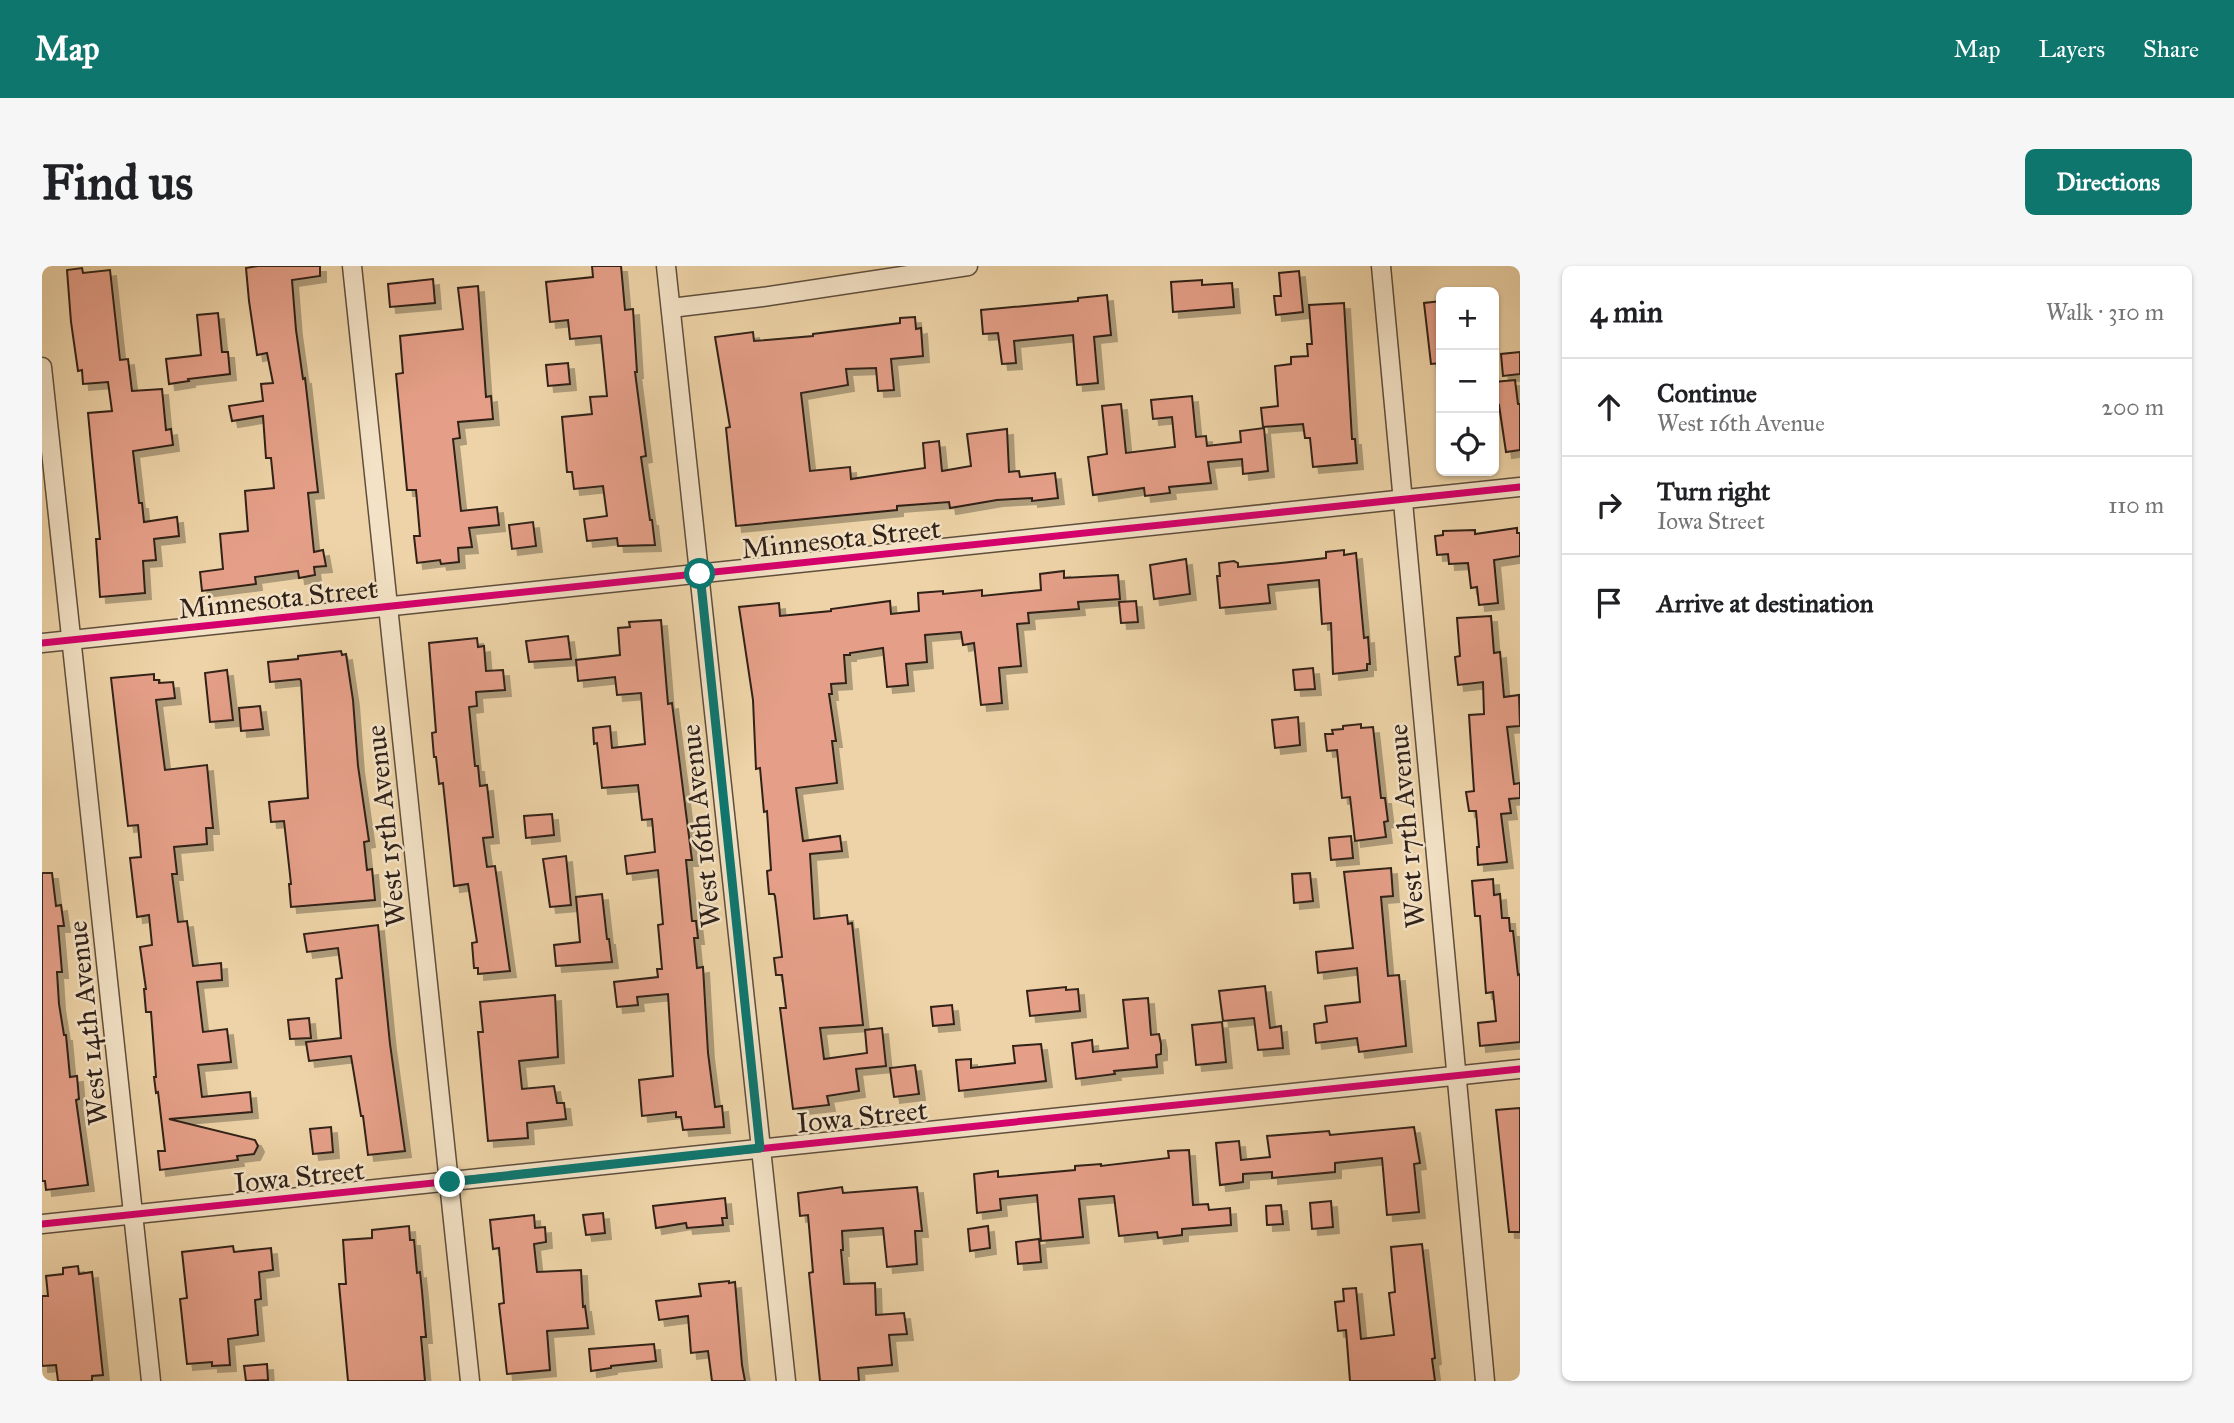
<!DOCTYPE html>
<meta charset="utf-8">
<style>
:root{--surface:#fff;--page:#f6f6f6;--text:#202124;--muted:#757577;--line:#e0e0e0;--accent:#0f766e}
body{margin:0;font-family:"IM FELL Great Primer",serif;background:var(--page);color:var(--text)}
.controls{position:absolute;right:21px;top:21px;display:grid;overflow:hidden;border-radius:10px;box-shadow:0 2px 5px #0004}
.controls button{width:63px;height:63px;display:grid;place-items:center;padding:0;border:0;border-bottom:2px solid var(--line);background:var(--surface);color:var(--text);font:35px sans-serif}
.stop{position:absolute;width:21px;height:21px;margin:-16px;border:5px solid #0f766e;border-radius:50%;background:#fff}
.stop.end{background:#0f766e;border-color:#fff;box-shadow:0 2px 7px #0008}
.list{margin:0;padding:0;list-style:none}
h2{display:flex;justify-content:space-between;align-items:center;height:91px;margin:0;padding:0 28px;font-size:30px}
h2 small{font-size:23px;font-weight:400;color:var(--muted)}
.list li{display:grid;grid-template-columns:46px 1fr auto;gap:21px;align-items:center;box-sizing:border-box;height:98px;padding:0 28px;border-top:2px solid var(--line)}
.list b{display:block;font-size:26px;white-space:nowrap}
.list p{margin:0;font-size:23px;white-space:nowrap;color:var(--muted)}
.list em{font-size:23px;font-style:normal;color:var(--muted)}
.icon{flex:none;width:38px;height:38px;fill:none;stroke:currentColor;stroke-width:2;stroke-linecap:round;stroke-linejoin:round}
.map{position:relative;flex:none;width:1478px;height:1115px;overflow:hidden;border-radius:10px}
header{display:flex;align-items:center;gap:42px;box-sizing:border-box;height:98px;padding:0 35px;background:var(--accent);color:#fff}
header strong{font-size:33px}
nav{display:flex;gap:38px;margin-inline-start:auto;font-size:24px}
.intro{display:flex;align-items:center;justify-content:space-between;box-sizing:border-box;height:168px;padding:0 42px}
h1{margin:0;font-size:49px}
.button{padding:18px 32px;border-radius:10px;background:var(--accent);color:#fff;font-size:24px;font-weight:700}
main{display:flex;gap:42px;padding:0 42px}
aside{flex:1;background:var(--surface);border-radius:10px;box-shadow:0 2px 5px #0004}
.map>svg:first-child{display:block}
</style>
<header>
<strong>Map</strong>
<nav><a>Map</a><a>Layers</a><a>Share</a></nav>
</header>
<div class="intro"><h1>Find us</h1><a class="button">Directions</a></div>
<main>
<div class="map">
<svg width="1478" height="1115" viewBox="0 0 1478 1115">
<defs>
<filter id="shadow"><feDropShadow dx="6" dy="6" stdDeviation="0" flood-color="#0004"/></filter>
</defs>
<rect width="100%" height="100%" fill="#edd3a7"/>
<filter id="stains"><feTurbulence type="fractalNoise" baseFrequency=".00286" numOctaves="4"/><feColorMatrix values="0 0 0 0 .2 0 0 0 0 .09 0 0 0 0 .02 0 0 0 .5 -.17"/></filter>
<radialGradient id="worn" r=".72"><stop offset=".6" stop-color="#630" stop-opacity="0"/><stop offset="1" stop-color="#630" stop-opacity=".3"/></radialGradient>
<g fill="#e59f88" stroke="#302119" stroke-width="2" filter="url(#shadow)">
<path d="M 216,0 L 278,0 L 278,10 L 250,14 L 254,64 L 261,113 L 263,112 L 276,226 L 266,227 L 272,286 L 281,284 L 284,300 L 272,301 L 273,309 L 257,312 L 256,305 L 213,311 L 214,318 L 160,325 L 158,306 L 181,303 L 178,268 L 206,265 L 203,225 L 232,222 L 229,192 L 224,192 L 221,150 L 190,155 L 187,140 L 221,135 L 219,118 L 231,117 L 225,87 L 215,89 L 207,35 L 204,2 Z"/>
<path d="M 550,0 L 579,0 L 583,44 L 591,43 L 595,106 L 593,106 L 604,190 L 599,191 L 608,254 L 610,254 L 613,279 L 576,280 L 575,272 L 545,275 L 542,253 L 565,250 L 561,220 L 532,223 L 530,206 L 525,206 L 520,151 L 550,148 L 548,131 L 565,130 L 559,70 L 528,73 L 526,54 L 508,56 L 504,16 L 551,11 Z"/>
<path d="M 40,2 L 41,7 L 68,4 L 78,94 L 86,93 L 90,125 L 120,123 L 124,164 L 129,163 L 131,179 L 91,185 L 97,237 L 100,237 L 102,256 L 135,251 L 137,270 L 112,273 L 114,294 L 101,295 L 103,327 L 58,331 L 54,273 L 58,273 L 46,147 L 70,145 L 66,116 L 41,118 L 40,104 L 36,105 L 29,56 L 25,4 Z"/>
<path d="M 1257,5 L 1261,46 L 1234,49 L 1232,30 L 1239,30 L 1237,7 Z"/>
<path d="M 391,13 L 393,37 L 348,41 L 346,18 Z"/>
<path d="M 1160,14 L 1160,19 L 1190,17 L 1192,41 L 1131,46 L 1129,16 Z"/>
<path d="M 436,20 L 444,131 L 449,130 L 451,153 L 416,156 L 418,172 L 411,173 L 419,245 L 455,241 L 457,259 L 427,262 L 430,281 L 416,282 L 417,296 L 399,298 L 398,294 L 375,297 L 372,270 L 378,270 L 374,224 L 365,224 L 354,108 L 361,107 L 358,70 L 421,63 L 416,22 Z"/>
<path d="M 1065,29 L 1069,69 L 1052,71 L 1056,117 L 1035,119 L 1031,69 L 972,75 L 974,97 L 960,98 L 956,67 L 941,68 L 939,44 L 1036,35 L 1036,32 Z"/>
<path d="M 1399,35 L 1399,97 L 1389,98 L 1382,37 Z"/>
<path d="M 1302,37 L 1310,173 L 1313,173 L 1315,197 L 1271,201 L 1268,172 L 1263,172 L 1261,158 L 1221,161 L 1219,142 L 1236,140 L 1233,100 L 1249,98 L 1249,91 L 1266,90 L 1265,78 L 1270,78 L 1267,39 Z"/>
<path d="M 176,47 L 180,86 L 186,86 L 188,108 L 146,113 L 147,115 L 127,118 L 124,93 L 159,89 L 155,49 Z"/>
<path d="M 873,51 L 874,63 L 879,62 L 881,90 L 849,93 L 852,124 L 836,125 L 834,102 L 804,103 L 806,119 L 759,127 L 768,205 L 808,201 L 809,213 L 883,202 L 881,177 L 897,175 L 900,205 L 929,200 L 925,168 L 965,163 L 967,206 L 977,205 L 978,211 L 1013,207 L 1016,232 L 990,235 L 990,232 L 955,234 L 908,242 L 907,236 L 855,240 L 855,244 L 694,260 L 684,162 L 688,161 L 673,71 L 711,66 L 712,75 L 771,70 L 771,68 L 858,57 L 858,52 Z"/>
<path d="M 1478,86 L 1478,108 L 1461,110 L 1459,88 Z"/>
<path d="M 526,97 L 528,118 L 506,120 L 504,99 Z"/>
<path d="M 1473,114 L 1476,138 L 1478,138 L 1478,184 L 1464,186 L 1457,139 L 1453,140 L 1452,116 Z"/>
<path d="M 1150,130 L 1154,171 L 1164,170 L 1165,180 L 1199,176 L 1198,165 L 1222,162 L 1226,205 L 1201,208 L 1200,193 L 1166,196 L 1169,217 L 1127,221 L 1128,227 L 1103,230 L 1102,222 L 1051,229 L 1046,191 L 1065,188 L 1060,140 L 1079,138 L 1084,187 L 1133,181 L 1130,151 L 1111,153 L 1109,134 Z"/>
<path d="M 491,256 L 494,280 L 470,283 L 467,259 Z"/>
<path d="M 1475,262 L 1475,267 L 1478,267 L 1478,290 L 1452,294 L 1456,337 L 1437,339 L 1435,321 L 1429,322 L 1426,297 L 1407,298 L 1406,288 L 1395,289 L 1393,270 L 1401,269 L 1401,265 L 1433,264 L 1433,268 Z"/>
<path d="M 1302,284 L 1302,289 L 1314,287 L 1322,372 L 1326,371 L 1328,398 L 1325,398 L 1325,404 L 1291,408 L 1289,357 L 1280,358 L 1277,314 L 1226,319 L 1228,337 L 1178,342 L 1175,310 L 1178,310 L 1177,297 L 1192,295 L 1196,297 L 1196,301 L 1239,297 L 1284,292 L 1284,286 Z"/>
<path d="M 1144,293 L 1148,328 L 1112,333 L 1108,299 Z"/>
<path d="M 1022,305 L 1022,312 L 1076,309 L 1078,333 L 1036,336 L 1037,343 L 986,347 L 987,357 L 975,358 L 979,400 L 957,402 L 960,437 L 939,439 L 932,377 L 921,379 L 919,366 L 883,369 L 885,396 L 864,398 L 866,419 L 845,421 L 841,382 L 808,387 L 808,389 L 802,389 L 804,417 L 789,418 L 790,428 L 787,428 L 794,475 L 790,475 L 795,517 L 754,522 L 761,575 L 798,570 L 800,585 L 768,588 L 772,653 L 805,649 L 806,658 L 810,657 L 821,759 L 778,762 L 782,793 L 825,787 L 823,764 L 840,762 L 844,800 L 814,803 L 817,825 L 785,830 L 787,839 L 751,843 L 738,742 L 744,742 L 740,709 L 734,709 L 732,692 L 740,691 L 733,630 L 732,628 L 727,628 L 725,605 L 729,604 L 725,545 L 722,546 L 718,502 L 714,503 L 711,434 L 697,341 L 737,337 L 738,350 L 789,345 L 789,343 L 848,335 L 849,348 L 877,345 L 876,327 L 901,325 L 901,328 L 940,324 L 940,330 L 999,324 L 998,308 Z"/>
<path d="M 1094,335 L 1096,356 L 1079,357 L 1077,336 Z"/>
<path d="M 1449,350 L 1452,387 L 1458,386 L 1462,431 L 1477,429 L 1478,460 L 1465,461 L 1472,518 L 1478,517 L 1478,532 L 1467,533 L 1469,547 L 1459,548 L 1465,596 L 1436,599 L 1435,581 L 1437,581 L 1434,545 L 1427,545 L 1424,526 L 1432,525 L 1427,449 L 1442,448 L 1441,416 L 1416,419 L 1413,391 L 1418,390 L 1415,352 Z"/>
<path d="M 619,354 L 626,438 L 630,437 L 650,594 L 644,594 L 650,655 L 654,655 L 656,672 L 652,672 L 655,702 L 661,701 L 666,787 L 673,841 L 680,840 L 682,861 L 641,864 L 639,851 L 634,851 L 634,846 L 600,850 L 597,814 L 631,810 L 626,728 L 595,731 L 596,739 L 575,741 L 572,716 L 616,711 L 615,703 L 620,703 L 616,659 L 621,658 L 616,604 L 585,608 L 583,590 L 613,586 L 610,553 L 600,554 L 596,519 L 560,522 L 555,477 L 552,478 L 551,462 L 568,460 L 570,482 L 603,478 L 599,427 L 575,429 L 573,411 L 536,415 L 534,394 L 578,389 L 576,362 L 588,361 L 587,356 Z"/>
<path d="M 526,370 L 529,393 L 487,396 L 484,375 Z"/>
<path d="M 435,372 L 436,381 L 442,380 L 444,405 L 461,404 L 463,424 L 434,426 L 435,440 L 427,441 L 433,500 L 436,500 L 438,520 L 445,519 L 451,571 L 441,572 L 445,601 L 453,600 L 468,705 L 436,708 L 436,702 L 432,702 L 430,677 L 435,676 L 426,618 L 412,620 L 401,517 L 397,518 L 394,491 L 392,491 L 390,467 L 394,466 L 387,377 Z"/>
<path d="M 299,385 L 300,389 L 304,388 L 311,434 L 316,500 L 327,575 L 322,576 L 325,604 L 330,603 L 333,634 L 249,641 L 247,618 L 249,618 L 242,555 L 229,556 L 227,536 L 266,532 L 259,415 L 258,413 L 228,416 L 226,396 L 256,393 L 256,390 Z"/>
<path d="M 1271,402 L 1273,423 L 1253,424 L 1251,404 Z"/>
<path d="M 185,404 L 191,454 L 168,456 L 163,407 Z"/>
<path d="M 112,408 L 112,414 L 117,414 L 117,417 L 131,416 L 133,432 L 114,434 L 123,504 L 165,499 L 171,562 L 164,562 L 165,578 L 132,581 L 135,608 L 130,608 L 136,656 L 145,655 L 151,700 L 179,697 L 180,714 L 155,716 L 161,766 L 185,763 L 189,796 L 156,799 L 160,831 L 208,826 L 210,846 L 127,853 L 213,874 L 216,880 L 212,888 L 195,890 L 196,894 L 118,904 L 116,885 L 123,885 L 116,826 L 114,827 L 112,811 L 114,811 L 109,746 L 104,746 L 102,723 L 104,723 L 98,681 L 110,679 L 107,649 L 95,651 L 88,592 L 99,591 L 96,559 L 86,560 L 69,412 Z"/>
<path d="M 218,440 L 221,463 L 199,465 L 197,442 Z"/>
<path d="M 1256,451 L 1258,479 L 1233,482 L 1230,454 Z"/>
<path d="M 1319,458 L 1319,462 L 1331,461 L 1339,532 L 1343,532 L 1346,555 L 1342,556 L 1344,571 L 1313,575 L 1308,531 L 1300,532 L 1295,484 L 1285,485 L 1283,468 L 1291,468 L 1290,464 L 1301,463 L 1301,460 Z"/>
<path d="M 510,548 L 512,569 L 484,572 L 482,550 Z"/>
<path d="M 1309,570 L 1311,592 L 1289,594 L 1287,572 Z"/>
<path d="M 524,590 L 529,639 L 508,641 L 501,593 Z"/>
<path d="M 1349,602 L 1351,630 L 1339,631 L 1346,710 L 1357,709 L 1364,780 L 1317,786 L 1315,772 L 1274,777 L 1272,758 L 1285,756 L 1283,740 L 1318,736 L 1315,702 L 1276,707 L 1274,686 L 1311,682 L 1302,606 Z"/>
<path d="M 0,607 L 10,607 L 14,640 L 19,639 L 22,660 L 16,660 L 20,706 L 15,706 L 17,738 L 22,769 L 24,769 L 28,811 L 35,810 L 37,833 L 34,834 L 46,919 L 4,924 L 3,915 L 0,915 Z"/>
<path d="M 1268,607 L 1271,635 L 1252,637 L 1250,608 Z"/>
<path d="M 1451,613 L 1452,629 L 1458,628 L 1460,652 L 1467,652 L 1468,665 L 1471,665 L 1476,709 L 1478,708 L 1478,776 L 1438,780 L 1436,757 L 1454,755 L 1451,726 L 1444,727 L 1438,650 L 1433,650 L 1430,615 Z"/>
<path d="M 560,628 L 565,673 L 567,673 L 570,696 L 514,700 L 512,679 L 538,676 L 534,631 Z"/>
<path d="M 336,659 L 348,778 L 363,885 L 326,889 L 321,850 L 319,850 L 309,790 L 267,795 L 264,776 L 299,772 L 294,713 L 300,712 L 296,682 L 265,686 L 262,668 Z"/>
<path d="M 1223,720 L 1228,762 L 1239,760 L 1241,782 L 1216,784 L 1212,752 L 1181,755 L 1177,725 Z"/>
<path d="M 1024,721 L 1024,724 L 1036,723 L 1038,745 L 988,750 L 985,725 Z"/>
<path d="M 513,729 L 516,791 L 477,795 L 480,823 L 512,820 L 515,837 L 522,837 L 524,853 L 485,857 L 486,872 L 446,875 L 436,766 L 441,766 L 438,736 Z"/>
<path d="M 1106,732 L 1109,769 L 1117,768 L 1119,778 L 1119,788 L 1114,789 L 1115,801 L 1072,805 L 1073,808 L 1034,813 L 1030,777 L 1050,774 L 1051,786 L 1086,782 L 1081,734 Z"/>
<path d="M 910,739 L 912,758 L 891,760 L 889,741 Z"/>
<path d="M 267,752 L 269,772 L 248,773 L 246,754 Z"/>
<path d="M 1180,756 L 1184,796 L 1154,799 L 1150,759 Z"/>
<path d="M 999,778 L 1004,815 L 917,825 L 914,794 L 929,793 L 929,802 L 973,797 L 971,780 Z"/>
<path d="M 873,799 L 877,828 L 852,831 L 848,802 Z"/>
<path d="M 1478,842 L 1478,966 L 1467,966 L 1454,844 Z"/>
<path d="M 289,861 L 291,886 L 271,888 L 268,863 Z"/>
<path d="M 1372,861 L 1378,897 L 1372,898 L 1377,946 L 1345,949 L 1340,892 L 1293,897 L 1293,906 L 1230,912 L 1230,906 L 1201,908 L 1201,916 L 1178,919 L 1174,877 L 1197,875 L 1199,894 L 1228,891 L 1225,870 L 1287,865 L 1288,869 Z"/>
<path d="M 1147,884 L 1151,939 L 1166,938 L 1167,944 L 1188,942 L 1189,959 L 1140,963 L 1140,969 L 1116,972 L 1115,966 L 1077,970 L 1072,930 L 1037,933 L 1041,971 L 999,975 L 995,929 L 958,933 L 959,944 L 935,947 L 932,908 L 956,905 L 956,911 L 1033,904 L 1033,900 L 1059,898 L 1059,900 L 1127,892 L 1126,885 Z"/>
<path d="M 800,921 L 801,927 L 875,921 L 880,965 L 873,965 L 875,998 L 845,1001 L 841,962 L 800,965 L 801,984 L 799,984 L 802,1018 L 833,1017 L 834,1049 L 862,1047 L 865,1068 L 847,1069 L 850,1099 L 816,1102 L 817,1115 L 778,1115 L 767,1007 L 771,1006 L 766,949 L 758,950 L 756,927 Z"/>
<path d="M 683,932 L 685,952 L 680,952 L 681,959 L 645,962 L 644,957 L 614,962 L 611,940 Z"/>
<path d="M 1289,935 L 1291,961 L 1270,963 L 1268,937 Z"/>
<path d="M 1239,939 L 1241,958 L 1225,959 L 1224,940 Z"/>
<path d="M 561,947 L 563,967 L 544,969 L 541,949 Z"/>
<path d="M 492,949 L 493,962 L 503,961 L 504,976 L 492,978 L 495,1006 L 539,1004 L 541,1041 L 543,1040 L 546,1062 L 505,1065 L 508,1104 L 465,1108 L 457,1038 L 462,1037 L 457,982 L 451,983 L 448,954 Z"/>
<path d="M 367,960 L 368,974 L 372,974 L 375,1007 L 378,1006 L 380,1025 L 384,1071 L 379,1071 L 383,1115 L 306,1115 L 297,1018 L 304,1018 L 301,974 L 330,972 L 330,964 Z"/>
<path d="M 946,960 L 948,982 L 928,985 L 926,963 Z"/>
<path d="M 997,973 L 999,996 L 976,998 L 974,976 Z"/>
<path d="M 1380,978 L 1393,1092 L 1390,1093 L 1393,1115 L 1308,1115 L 1304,1064 L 1296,1065 L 1293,1036 L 1302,1035 L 1301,1023 L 1314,1022 L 1319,1073 L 1352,1069 L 1347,1027 L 1353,1026 L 1349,981 Z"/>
<path d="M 191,980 L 192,986 L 229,982 L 231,1004 L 217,1006 L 219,1033 L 213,1034 L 216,1069 L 186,1073 L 188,1099 L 170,1100 L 170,1096 L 145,1098 L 138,1033 L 145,1032 L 140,986 Z"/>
<path d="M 36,1000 L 37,1008 L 50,1006 L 61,1109 L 50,1110 L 50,1115 L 16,1115 L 14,1099 L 0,1100 L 0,1030 L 6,1030 L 4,1010 L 21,1008 L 21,1002 Z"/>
<path d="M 687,1015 L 687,1017 L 693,1016 L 700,1099 L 703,1115 L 670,1115 L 666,1085 L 649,1087 L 646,1050 L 617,1054 L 614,1035 L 659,1030 L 657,1018 Z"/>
<path d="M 612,1078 L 614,1095 L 569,1100 L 569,1102 L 549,1105 L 547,1083 Z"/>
<path d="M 225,1098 L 226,1114 L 204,1115 L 202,1100 Z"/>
</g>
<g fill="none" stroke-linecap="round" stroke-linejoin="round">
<g stroke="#5f4e3c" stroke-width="21">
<g id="street">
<path d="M 310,0 L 428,1115"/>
<path d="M 624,0 L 744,1115"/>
<path d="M 1339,0 L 1443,1115"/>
<path d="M 629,42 L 720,31 L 926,0"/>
<path d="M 0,101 L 109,1115"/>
<path d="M 0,377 L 1478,221"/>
<path d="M 0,958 L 1478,803"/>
</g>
</g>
<use href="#street" stroke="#f3e2c6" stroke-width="18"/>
<g stroke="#f3e2c6" stroke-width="11">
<g id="cycleway">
<path d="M 0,377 L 1478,221"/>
<path d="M 0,958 L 1478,803"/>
</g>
</g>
<use href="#cycleway" stroke="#d6006c" stroke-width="7"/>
</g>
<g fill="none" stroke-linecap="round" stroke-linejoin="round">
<path stroke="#0f766e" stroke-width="9" d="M 408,916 L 718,882 L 658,308"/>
</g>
<g text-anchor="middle" stroke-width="5" stroke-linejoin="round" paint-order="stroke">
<g font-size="28" fill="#302119" stroke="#f3e2c6">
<text transform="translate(799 272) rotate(-6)" y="10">Minnesota Street</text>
<text transform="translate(236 332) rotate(-6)" y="10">Minnesota Street</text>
<text transform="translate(343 560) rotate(-96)" y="10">West 15th Avenue</text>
<text transform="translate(658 560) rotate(-96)" y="10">West 16th Avenue</text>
<text transform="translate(1364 560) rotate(-95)" y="10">West 17th Avenue</text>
<text transform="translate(45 757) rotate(-96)" y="10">West 14th Avenue</text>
<text transform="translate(820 850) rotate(-6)" y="10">Iowa Street</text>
<text transform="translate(257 910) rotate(-6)" y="10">Iowa Street</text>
</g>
</g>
<rect width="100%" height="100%" filter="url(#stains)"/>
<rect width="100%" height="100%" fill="url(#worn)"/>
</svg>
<div class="controls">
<button>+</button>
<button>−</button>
<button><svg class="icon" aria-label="locate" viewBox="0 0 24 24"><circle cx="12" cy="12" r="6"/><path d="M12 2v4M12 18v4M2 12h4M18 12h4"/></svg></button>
</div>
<div class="stop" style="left:658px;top:308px"></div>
<div class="stop end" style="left:408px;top:916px"></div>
</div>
<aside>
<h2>4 min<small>Walk · 310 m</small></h2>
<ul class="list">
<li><svg class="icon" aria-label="ahead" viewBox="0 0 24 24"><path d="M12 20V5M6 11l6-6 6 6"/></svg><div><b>Continue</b><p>West 16th Avenue</p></div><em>200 m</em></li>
<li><svg class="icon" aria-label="right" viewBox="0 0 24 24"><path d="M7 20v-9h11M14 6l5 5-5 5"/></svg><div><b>Turn right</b><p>Iowa Street</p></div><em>110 m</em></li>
<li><svg class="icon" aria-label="arrive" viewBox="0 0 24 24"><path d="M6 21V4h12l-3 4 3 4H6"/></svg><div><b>Arrive at destination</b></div></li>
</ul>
</aside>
</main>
